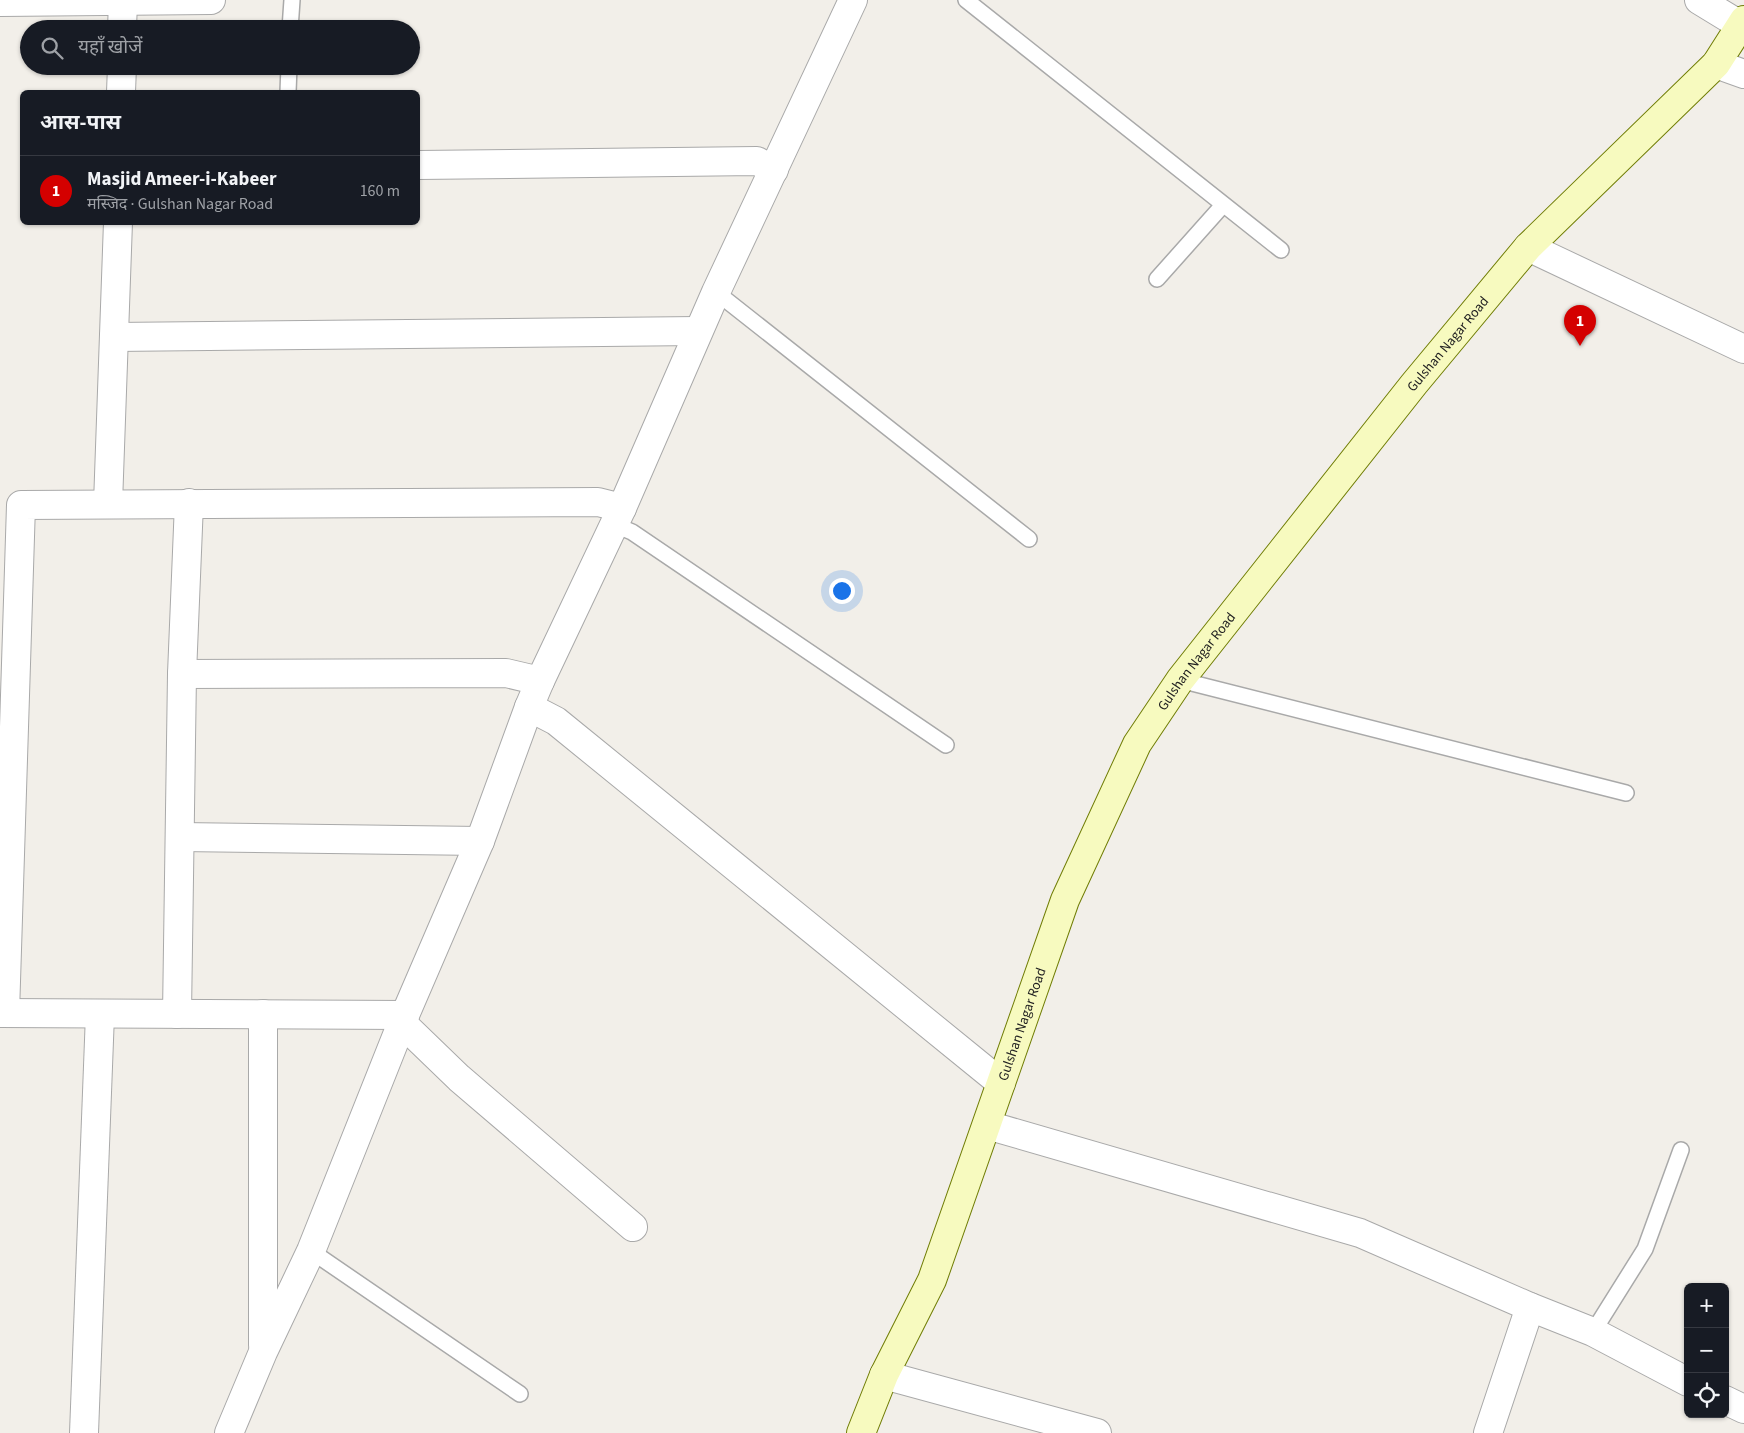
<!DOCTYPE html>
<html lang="hi">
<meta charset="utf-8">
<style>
:root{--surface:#171b24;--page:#20242c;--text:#f1f3f6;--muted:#9ea1a6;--line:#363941;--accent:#d40000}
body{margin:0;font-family:"Source Sans 3","Noto Sans Devanagari",sans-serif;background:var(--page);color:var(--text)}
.controls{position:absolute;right:15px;bottom:15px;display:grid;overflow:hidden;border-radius:8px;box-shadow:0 1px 4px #0004}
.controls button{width:45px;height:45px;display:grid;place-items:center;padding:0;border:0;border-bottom:1px solid var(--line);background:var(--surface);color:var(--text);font:25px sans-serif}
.you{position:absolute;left:841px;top:590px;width:18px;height:18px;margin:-12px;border:4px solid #fff;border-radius:50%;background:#1a73e8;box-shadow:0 0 0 8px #1a73e833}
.badge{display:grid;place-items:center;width:32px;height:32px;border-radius:50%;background:var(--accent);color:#fff;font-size:16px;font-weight:700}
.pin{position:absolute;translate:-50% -41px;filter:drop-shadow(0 1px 2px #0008)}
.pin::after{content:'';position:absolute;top:26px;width:18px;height:15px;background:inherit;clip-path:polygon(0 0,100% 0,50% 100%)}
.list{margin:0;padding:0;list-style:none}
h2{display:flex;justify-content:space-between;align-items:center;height:65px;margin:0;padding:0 20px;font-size:21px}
h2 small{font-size:16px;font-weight:400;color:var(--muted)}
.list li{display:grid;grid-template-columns:32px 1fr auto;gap:15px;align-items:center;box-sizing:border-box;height:70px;padding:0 20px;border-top:1px solid var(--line)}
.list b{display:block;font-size:19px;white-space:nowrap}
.list p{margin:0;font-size:16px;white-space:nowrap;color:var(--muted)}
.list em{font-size:16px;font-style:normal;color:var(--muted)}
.icon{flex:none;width:28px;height:28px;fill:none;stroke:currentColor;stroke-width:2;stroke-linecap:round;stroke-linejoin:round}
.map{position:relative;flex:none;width:1744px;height:1433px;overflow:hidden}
.search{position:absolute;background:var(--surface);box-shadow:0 1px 4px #0004;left:20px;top:20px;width:400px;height:55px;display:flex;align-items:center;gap:12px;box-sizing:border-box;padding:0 18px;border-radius:28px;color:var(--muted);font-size:19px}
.panel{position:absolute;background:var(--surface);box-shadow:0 1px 4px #0004;left:20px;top:90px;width:400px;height:135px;border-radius:8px}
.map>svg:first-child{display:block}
</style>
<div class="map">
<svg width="1744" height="1433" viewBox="0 0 1744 1433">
<rect width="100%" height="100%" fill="#f2efe9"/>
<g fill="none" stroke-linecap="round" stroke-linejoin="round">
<g stroke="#a9a9a9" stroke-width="18">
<g id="lane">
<path d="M 966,0 L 1281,250"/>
<path d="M 290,29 L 292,0"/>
<path d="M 288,92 L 289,66"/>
<path d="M 1157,279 L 1223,205"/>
<path d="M 716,292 L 1029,539"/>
<path d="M 613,524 L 632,532 L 946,745"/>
<path d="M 1180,680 L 1626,793"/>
<path d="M 311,1251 L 520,1394"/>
<path d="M 1593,1332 L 1645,1249 L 1681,1150"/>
</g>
</g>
<g stroke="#a9a9a9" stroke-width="30">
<g id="street">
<path d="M 1699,0 L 1740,25"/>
<path d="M 0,2 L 211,0"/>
<path d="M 122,29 L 123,1"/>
<path d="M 1716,64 L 1744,74"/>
<path d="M 121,92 L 122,66"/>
<path d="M 418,165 L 757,161 L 774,170"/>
<path d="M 1528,247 L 1744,349"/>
<path d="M 114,337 L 698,331"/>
<path d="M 108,504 L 118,222"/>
<path d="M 182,674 L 506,673 L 540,681"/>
<path d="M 529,707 L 556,721 L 1001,1083"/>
<path d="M 180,837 L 480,841"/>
<path d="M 0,1013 L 405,1015"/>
<path d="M 5,1013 L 21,505 L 598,502 L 622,508"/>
<path d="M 177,1014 L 182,674 L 189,503"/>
<path d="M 402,1023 L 459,1078 L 633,1227"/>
<path d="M 987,1125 L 1360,1233 L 1530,1307 L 1593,1332 L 1688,1382"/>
<path d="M 263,1345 L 263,1014"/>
<path d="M 884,1375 L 1097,1433"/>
<path d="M 1725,1400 L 1744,1409"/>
<path d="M 84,1433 L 100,1014"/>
<path d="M 229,1433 L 263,1352 L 311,1251 L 405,1015 L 480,841 L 529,707 L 540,681 L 622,508 L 716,292 L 853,0"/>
<path d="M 1488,1433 L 1530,1307"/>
</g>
</g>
<g stroke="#707d05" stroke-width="30">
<g id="secondary">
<path id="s1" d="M 861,1433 L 884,1375 L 932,1280 L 1065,900 L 1137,744 L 1180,680 L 1414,384 L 1528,247 L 1716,64 L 1744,20"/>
</g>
</g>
<use href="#lane" stroke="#fff" stroke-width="15"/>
<use href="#street" stroke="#fff" stroke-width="28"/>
<use href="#secondary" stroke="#f7fabf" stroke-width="28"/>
</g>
<g text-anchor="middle" stroke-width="4" stroke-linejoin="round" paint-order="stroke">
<g font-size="14" fill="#222" stroke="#fff">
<text dy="5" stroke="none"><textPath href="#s1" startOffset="1250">Gulshan Nagar Road</textPath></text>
<text dy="5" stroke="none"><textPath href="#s1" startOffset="845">Gulshan Nagar Road</textPath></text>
<text dy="5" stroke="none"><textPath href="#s1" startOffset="440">Gulshan Nagar Road</textPath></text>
</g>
</g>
</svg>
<div class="controls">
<button>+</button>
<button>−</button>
<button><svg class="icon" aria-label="locate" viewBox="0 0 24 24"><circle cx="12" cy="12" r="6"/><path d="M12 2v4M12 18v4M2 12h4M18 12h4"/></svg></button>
</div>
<div class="you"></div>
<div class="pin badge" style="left:1580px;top:346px">1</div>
<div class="search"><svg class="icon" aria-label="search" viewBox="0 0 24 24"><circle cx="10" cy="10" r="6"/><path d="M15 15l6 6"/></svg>यहाँ खोजें</div>
<section class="panel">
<h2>आस-पास<small></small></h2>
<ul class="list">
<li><span class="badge">1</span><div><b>Masjid Ameer-i-Kabeer</b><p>मस्जिद · Gulshan Nagar Road</p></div><em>160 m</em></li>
</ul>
</section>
</div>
